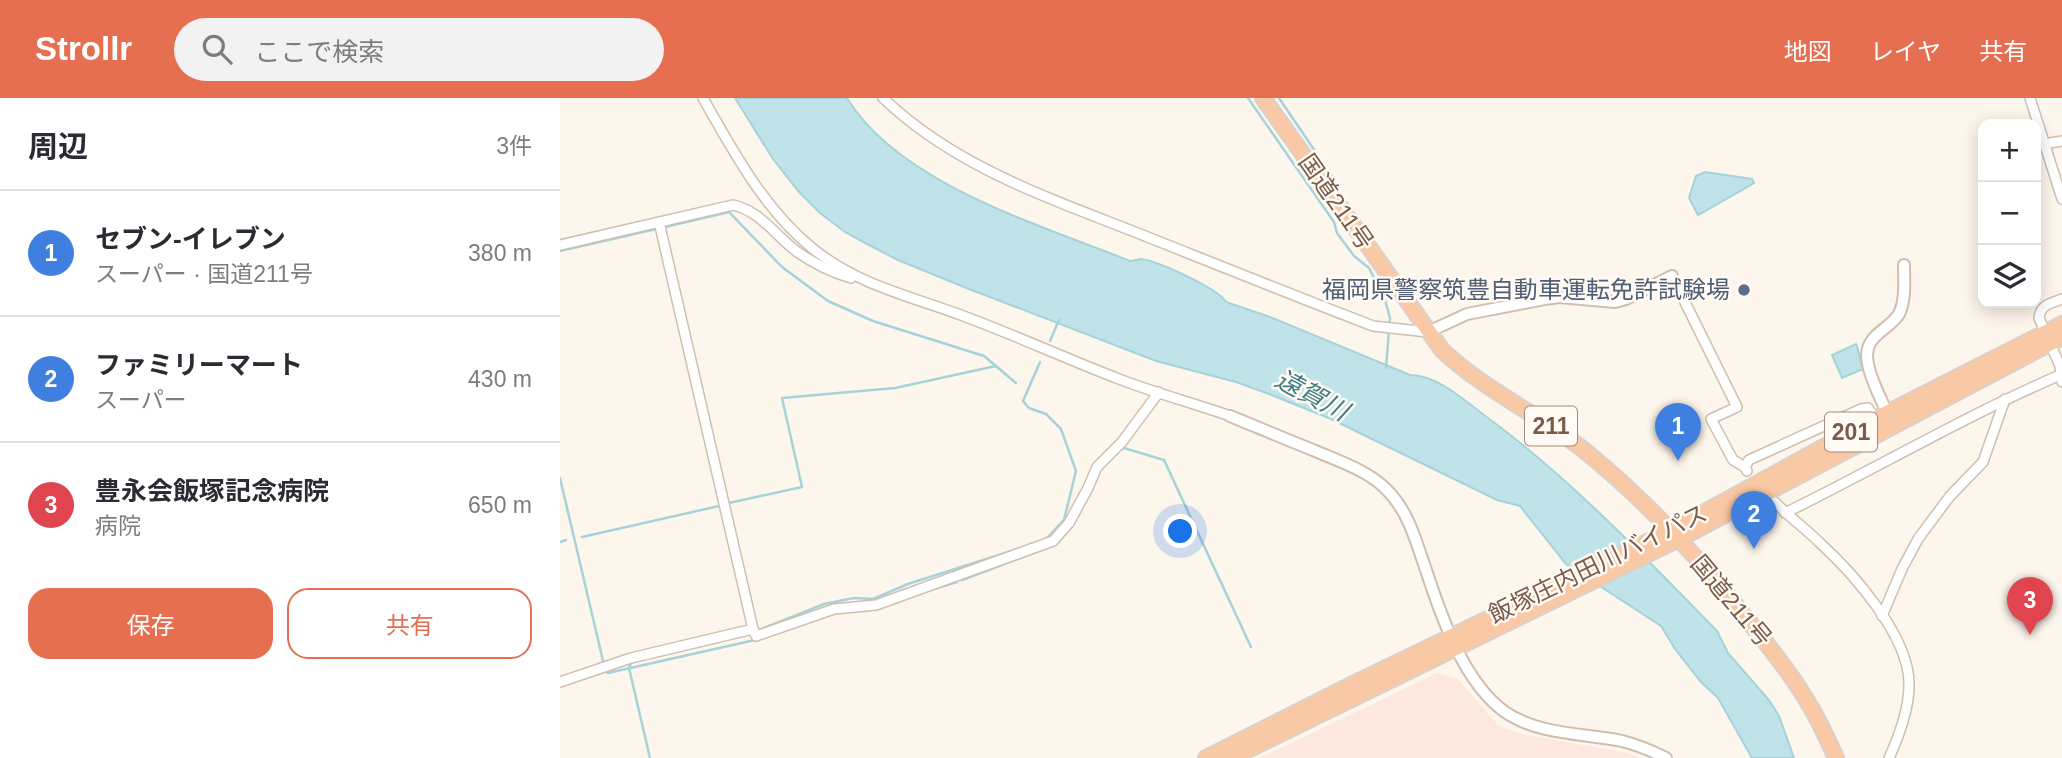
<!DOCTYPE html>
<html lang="ja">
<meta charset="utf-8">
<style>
:root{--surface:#fff;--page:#f2f2f3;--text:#2b2b33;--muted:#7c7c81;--line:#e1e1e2;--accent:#e76f51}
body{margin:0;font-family:Arial,"Noto Sans JP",sans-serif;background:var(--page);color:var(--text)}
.controls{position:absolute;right:21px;top:21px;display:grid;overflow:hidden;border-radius:14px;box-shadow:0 4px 18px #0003}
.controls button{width:63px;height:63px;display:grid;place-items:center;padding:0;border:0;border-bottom:2px solid var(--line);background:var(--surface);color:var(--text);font:35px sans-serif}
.you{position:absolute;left:621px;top:434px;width:24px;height:24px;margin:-18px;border:5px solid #fff;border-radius:50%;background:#1a73e8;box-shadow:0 0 0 10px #1a73e833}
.badge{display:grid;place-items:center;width:46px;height:46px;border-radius:50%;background:var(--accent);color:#fff;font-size:23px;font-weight:700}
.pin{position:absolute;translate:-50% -58px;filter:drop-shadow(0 2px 4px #0008)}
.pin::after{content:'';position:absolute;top:37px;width:24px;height:21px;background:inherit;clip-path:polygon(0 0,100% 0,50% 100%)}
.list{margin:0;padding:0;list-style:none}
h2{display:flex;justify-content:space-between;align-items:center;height:91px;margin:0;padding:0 28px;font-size:30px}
h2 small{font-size:23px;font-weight:400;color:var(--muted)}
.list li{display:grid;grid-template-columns:46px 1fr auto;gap:21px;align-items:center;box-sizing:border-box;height:126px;padding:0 28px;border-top:2px solid var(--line)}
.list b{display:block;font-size:26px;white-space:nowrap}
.list p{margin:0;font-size:23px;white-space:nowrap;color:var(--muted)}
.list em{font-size:23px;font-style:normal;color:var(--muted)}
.actions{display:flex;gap:14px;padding:21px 28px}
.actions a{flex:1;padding:16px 0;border:2px solid var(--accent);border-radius:21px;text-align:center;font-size:24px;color:var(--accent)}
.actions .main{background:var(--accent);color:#fff}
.icon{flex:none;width:38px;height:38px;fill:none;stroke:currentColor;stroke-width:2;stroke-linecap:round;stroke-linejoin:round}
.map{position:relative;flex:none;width:1502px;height:660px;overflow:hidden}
header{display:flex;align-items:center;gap:42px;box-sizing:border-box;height:98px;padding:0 35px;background:var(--accent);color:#fff}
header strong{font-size:33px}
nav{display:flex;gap:38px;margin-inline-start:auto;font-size:24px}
.search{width:490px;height:63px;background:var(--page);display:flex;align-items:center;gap:18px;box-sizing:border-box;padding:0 24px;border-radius:38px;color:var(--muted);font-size:26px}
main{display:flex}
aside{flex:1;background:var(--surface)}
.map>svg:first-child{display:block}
</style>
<header>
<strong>Strollr</strong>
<div class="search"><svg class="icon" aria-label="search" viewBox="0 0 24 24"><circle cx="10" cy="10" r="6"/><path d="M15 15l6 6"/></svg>ここで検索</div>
<nav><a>地図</a><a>レイヤ</a><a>共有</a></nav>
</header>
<main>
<aside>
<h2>周辺<small>3件</small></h2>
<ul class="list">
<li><span class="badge" style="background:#3f7fe0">1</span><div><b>セブン-イレブン</b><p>スーパー · 国道211号</p></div><em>380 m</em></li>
<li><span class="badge" style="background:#3f7fe0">2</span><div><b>ファミリーマート</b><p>スーパー</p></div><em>430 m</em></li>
<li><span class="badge" style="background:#e0444e">3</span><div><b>豊永会飯塚記念病院</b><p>病院</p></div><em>650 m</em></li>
</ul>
<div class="actions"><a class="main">保存</a><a>共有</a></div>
</aside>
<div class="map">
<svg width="1502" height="660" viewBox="0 0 1502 660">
<rect width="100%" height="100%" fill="#fdf6ec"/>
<path fill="#fde8e0" d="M 877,575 L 898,581 L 939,628 L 962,636 L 1066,655 L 1080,660 L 700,660 Z"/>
<g fill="#bfe3e8" stroke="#a5d3da" stroke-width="2">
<path d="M 175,0 L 287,0 C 339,86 481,127 570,163 C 571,163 581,161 581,161 C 598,163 659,191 666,204 L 710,219 L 850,277 C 875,277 901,299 920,314 C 1007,377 1082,456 1157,533 L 1168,555 L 1209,602 L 1219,618 L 1234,660 L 1192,660 L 1158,600 L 1141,584 L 1115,551 L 1101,528 L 1006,466 L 960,408 L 937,402 L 771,321 L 709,296 L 676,284 L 596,263 L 404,189 L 338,162 L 307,146 L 285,134 L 260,115 L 239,94 L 213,61 Z"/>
<path d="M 1145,74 L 1192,81 L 1194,85 L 1138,117 L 1129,100 L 1136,78 Z"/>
<path d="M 1296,246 C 1300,255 1299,262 1303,271 L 1282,280 L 1272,257 Z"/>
</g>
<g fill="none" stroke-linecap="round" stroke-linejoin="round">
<g stroke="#a5d3da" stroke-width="2.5">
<path d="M 688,0 L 774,124 L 777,135 L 794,158 L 809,170 L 825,202 L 830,220 L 826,270"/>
<path d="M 719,0 L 774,81 L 770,86"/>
<path d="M 105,129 L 169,114 L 222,169 L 268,203 L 313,223 L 424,258 L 456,285"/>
<path d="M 0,153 L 96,131"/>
<path d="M 490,243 L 499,222"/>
<path d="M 480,264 L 463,303 L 469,310 L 486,316 L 501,331 L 516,373 L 504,422 L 486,441"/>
<path d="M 560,352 L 564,350 L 604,362 L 691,549"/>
<path d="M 0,380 L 44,567"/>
<path d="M 169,405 L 242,389 L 222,300 L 335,290 L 436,268"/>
<path d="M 22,439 L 159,408"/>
<path d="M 0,444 L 6,442"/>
<path d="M 402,482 L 492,448 L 499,444 L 509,431"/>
<path d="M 377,490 L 397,484"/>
<path d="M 318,510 L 335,505"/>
<path d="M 199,532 L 264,506 L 294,500 L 313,501 L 348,486 L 473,446"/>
<path d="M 199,541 L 235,529"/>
<path d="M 90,560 L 178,539"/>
<path d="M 69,570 L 71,565 L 83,561"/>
<path d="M 69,570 L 90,660"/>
<path d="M 45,573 L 48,575 L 195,542"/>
</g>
<g stroke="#d1beb0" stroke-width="12">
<g id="minor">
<path d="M 143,0 C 173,53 204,111 252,150 C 299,188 351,198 406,219 C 457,238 507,261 559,281 C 595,295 633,305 670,318"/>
<path d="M 323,0 C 395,69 489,100 580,136 C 658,167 735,198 813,228 L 868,234"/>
<path d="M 1470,0 L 1502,101"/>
<path d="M 1484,46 L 1502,43"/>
<path d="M 99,124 L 193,531 L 196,538 L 274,511 L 316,507 L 493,443 L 509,425 L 528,390 L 537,369 L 562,344 L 599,294"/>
<path d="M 0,147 L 173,107 C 200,113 214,136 236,153 C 253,165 271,174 291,180"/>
<path d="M 1112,178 L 1177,309 L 1151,321 L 1173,362 L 1185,369 L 1187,373"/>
<path d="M 1502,201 C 1491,205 1480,207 1479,220 L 1500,268 L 1502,284"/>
<path d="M 1185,369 L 1189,362 L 1301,311 L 1308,310 L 1315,321"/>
<path d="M 1215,404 C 1229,419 1245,430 1259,444 C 1293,475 1350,539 1349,587 C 1349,612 1339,638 1329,660"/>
<path d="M 1225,415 C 1317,370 1405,318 1500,277"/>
<path d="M 1322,518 L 1342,471 L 1358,441 L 1390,398 L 1423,364 L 1445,301"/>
<path d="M 0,584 L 71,560 L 193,531"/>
</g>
</g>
<g stroke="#d1beb0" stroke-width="14">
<g id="tertiary">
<path d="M 868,234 L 907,216 L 985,201 L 999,199 L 1055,204 L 1066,201 L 1112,178"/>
<path d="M 1327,315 C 1320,298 1308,277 1307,258 C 1307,236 1329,232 1339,216 C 1346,202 1344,182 1344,167"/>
<path d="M 670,318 C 697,329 725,341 753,352 C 778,363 808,372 827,392 C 849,414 856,444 866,472 C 881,518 904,585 945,614 C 979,637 1022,635 1062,643 C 1078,647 1092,653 1106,660"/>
</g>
</g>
<g stroke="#dad1cd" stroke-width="18">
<g id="trunk">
<path d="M 703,0 L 882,252 C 924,292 980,317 1025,353 C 1089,405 1144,465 1194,530 C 1214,555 1234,580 1250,608 C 1260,624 1268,643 1276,660"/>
<path d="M 646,660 L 795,585 L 1112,432 L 1315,321 L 1502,226"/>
<path d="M 671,660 L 1119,441 L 1502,239"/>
</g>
</g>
<use href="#minor" stroke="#fff" stroke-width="9"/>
<use href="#tertiary" stroke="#fff" stroke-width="10"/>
<use href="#trunk" stroke="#f9c8a4" stroke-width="14"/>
</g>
<circle fill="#5c6f8a" stroke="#fffaf3" stroke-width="2.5" cx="1184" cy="192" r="7"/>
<g text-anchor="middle" stroke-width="5" stroke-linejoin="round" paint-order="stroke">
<g fill="#fffaf3" stroke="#a28b7f" stroke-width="2">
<rect x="965" y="308.5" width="52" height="39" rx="5"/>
<rect x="1265" y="314.5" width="52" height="39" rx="5"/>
</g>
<g font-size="23" font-weight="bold" fill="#7a5c4d">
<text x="991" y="336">211</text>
<text x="1291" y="342">201</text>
</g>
<g font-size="24" fill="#7a5c4d" stroke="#fffaf3">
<text transform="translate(776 104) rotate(55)" y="8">国道211号</text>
<text transform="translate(1038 466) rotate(-26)" y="8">飯塚庄内田川バイパス</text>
<text transform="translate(1171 503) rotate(50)" y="8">国道211号</text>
</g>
<g font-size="24" fill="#4e5e75" stroke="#fffaf3" text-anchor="end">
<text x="1170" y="200">福岡県警察筑豊自動車運転免許試験場</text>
</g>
<g font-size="26" font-style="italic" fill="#437c86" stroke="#fffaf3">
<text transform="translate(752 297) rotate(28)" y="9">遠賀川</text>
</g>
</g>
</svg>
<div class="controls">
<button>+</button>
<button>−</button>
<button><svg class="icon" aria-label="layers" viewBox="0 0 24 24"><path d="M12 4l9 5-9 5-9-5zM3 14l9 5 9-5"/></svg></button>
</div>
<div class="you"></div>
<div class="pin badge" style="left:1118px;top:363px;background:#3f7fe0">1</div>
<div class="pin badge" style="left:1194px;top:451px;background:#3f7fe0">2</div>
<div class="pin badge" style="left:1470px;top:537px;background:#e0444e">3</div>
</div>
</main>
